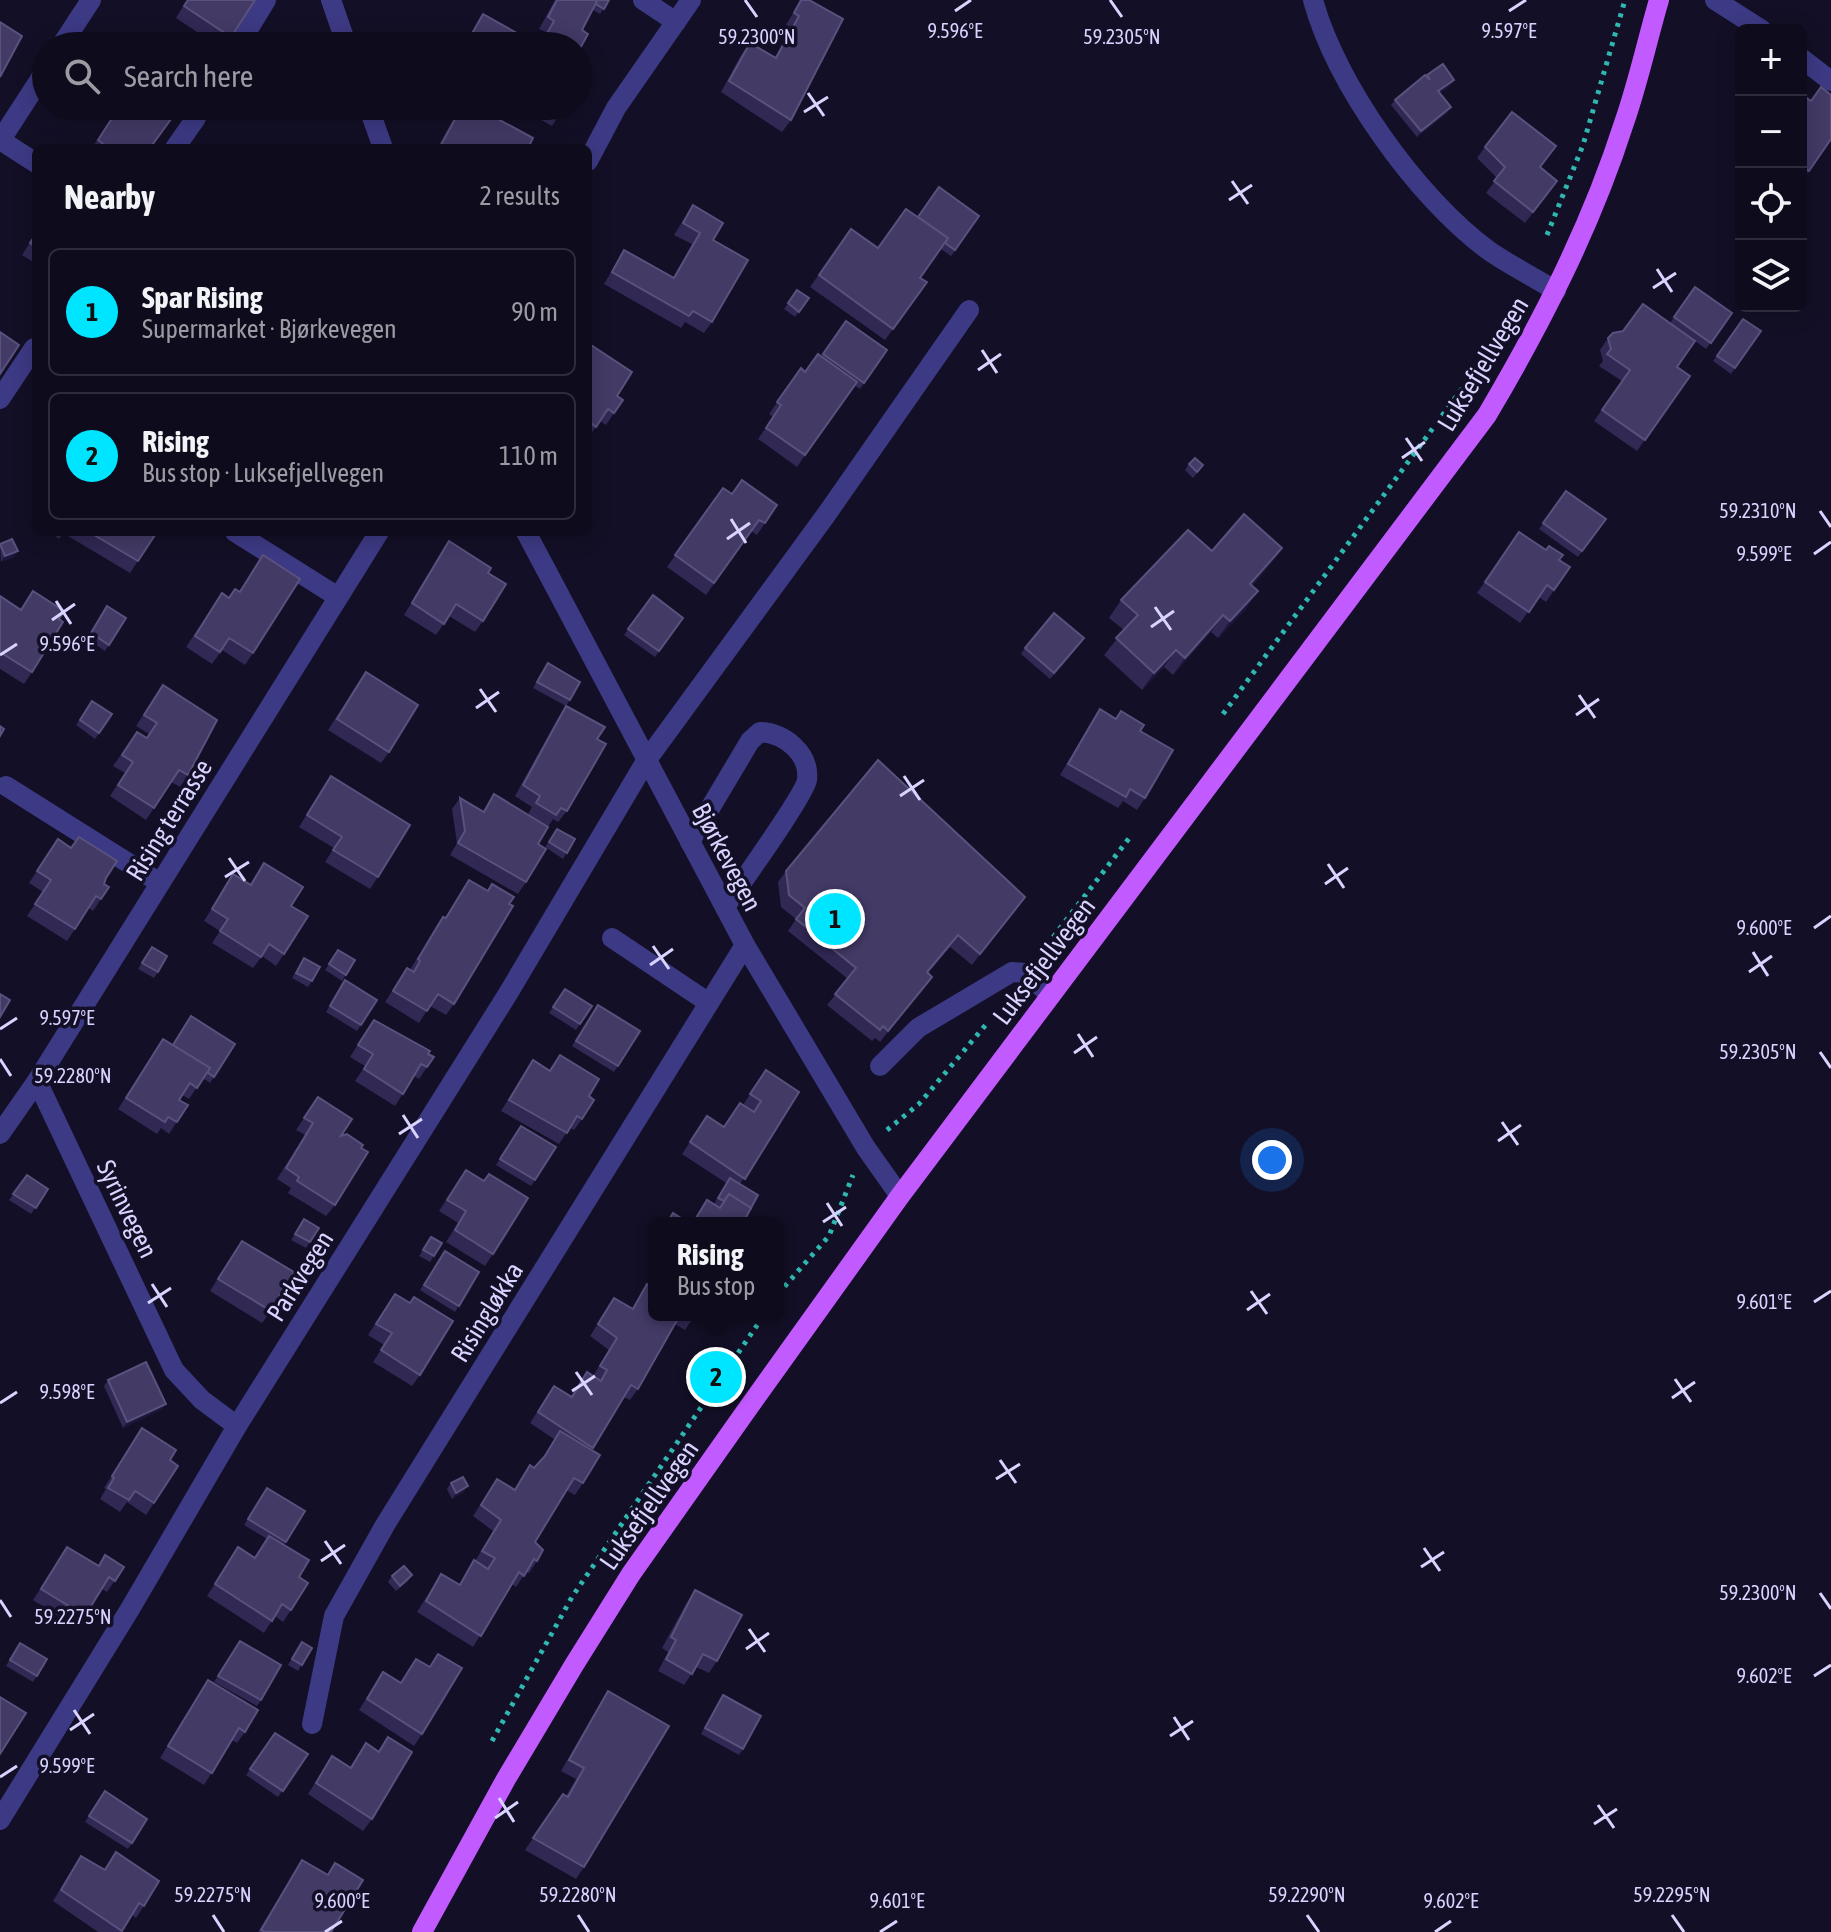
<!DOCTYPE html>
<meta charset="utf-8">
<style>
:root{--surface:#0e0b1c;--page:#1c1929;--text:#f1f3f6;--muted:#9b9ba3;--line:#2e2b3b;--accent:#00e5ff}
body{margin:0;font-family:"Asap Condensed",sans-serif;background:var(--page);color:var(--text)}
.controls{position:absolute;right:24px;top:24px;display:grid;overflow:hidden;border-radius:12px;box-shadow:0 4px 20px #0003}
.controls button{width:72px;height:72px;display:grid;place-items:center;padding:0;border:0;border-bottom:2px solid var(--line);background:var(--surface);color:var(--text);font:40px sans-serif}
.you{position:absolute;left:1272px;top:1160px;width:28px;height:28px;margin:-20px;border:6px solid #fff;border-radius:50%;background:#1a73e8;box-shadow:0 0 0 12px #1a73e833}
.badge{display:grid;place-items:center;width:52px;height:52px;border-radius:50%;background:var(--accent);color:#111;font-size:26px;font-weight:700}
.pin{position:absolute;translate:-50% -50%;border:4px solid #fff;box-shadow:0 2px 8px #0006}
.popup{position:absolute;left:648px;top:1217px;width:136px;height:104px;box-sizing:border-box;display:grid;place-content:center;border-radius:12px;background:var(--surface);filter:drop-shadow(0 2px 6px #0005);font-size:26px;white-space:nowrap;color:var(--muted)}
.popup b{font-size:30px;color:var(--text)}
.popup::after{content:'';position:absolute;left:50%;top:100%;margin-left:-16px;border:16px solid transparent;border-top-color:var(--surface)}
.list{margin:0;padding:0;list-style:none}
h2{display:flex;justify-content:space-between;align-items:center;height:104px;margin:0;padding:0 32px;font-size:34px}
h2 small{font-size:26px;font-weight:400;color:var(--muted)}
.list li{display:grid;grid-template-columns:52px 1fr auto;gap:24px;align-items:center;box-sizing:border-box;height:128px;margin:0 16px 16px;padding:0 16px;border:2px solid var(--line);border-radius:12px}
.list b{display:block;font-size:30px;white-space:nowrap}
.list p{margin:0;font-size:26px;white-space:nowrap;color:var(--muted)}
.list em{font-size:26px;font-style:normal;color:var(--muted)}
.icon{flex:none;width:44px;height:44px;fill:none;stroke:currentColor;stroke-width:2;stroke-linecap:round;stroke-linejoin:round}
.map{position:relative;flex:none;width:1831px;height:1932px;overflow:hidden}
.search{position:absolute;background:var(--surface);box-shadow:0 4px 20px #0003;left:32px;top:32px;width:560px;height:88px;display:flex;align-items:center;gap:20px;box-sizing:border-box;padding:0 28px;border-radius:44px;color:var(--muted);font-size:30px}
.panel{position:absolute;background:var(--surface);box-shadow:0 4px 20px #0003;left:32px;top:144px;width:560px;height:392px;border-radius:12px}
.map>svg:first-child{display:block}
</style>
<div class="map">
<svg width="1831" height="1932" viewBox="0 0 1831 1932">
<rect width="100%" height="100%" fill="#130f26"/>
<g fill="none" stroke-linecap="round" stroke-linejoin="round">
<g stroke="#2fb8b0" stroke-width="5" stroke-dasharray="4 6" stroke-linecap="butt">
<path d="M 1547,235 L 1583,145 L 1625,0"/>
<path d="M 1223,714 L 1480,364"/>
<path d="M 1041,953 L 1130,837"/>
<path d="M 887,1130 L 919,1104 L 989,1021"/>
<path d="M 778,1294 L 829,1236 L 853,1175"/>
<path d="M 492,1741 L 572,1597 L 764,1315"/>
</g>
<g stroke="#3d3a85" stroke-width="20">
<path d="M 331,0 L 347,46"/>
<path d="M 643,0 L 676,22"/>
<path d="M 1313,0 C 1336,84 1417,198 1488,250 C 1509,265 1534,277 1556,291"/>
<path d="M 1715,0 L 1762,30"/>
<path d="M 61,46 L 91,0"/>
<path d="M 238,46 L 266,0"/>
<path d="M 1801,58 L 1831,81"/>
<path d="M 368,106 L 383,148"/>
<path d="M 0,140 L 36,163"/>
<path d="M 0,141 L 46,70"/>
<path d="M 175,148 L 196,118"/>
<path d="M 588,161 L 616,108 L 691,0"/>
<path d="M 0,399 L 34,348"/>
<path d="M 235,532 L 338,597"/>
<path d="M 526,532 L 745,945 L 866,1148 L 900,1196"/>
<path d="M 6,786 L 160,883"/>
<path d="M 690,842 L 750,741 L 760,732 C 784,733 810,753 807,780 C 804,796 739,886 725,907"/>
<path d="M 612,938 L 709,1003"/>
<path d="M 880,1066 L 918,1028 L 1012,972 L 1025,973 L 1051,995"/>
<path d="M 37,1081 L 174,1370 L 202,1400 L 237,1426"/>
<path d="M 0,1134 L 37,1081 L 379,532"/>
<path d="M 312,1724 L 334,1616 L 385,1525 L 745,945"/>
<path d="M 0,1820 L 130,1609 L 237,1426 L 509,992 L 646,761 L 826,515 L 969,310"/>
</g>
<path stroke="#c25bff" stroke-width="20" d="M 422,1932 L 506,1779 L 574,1665 L 631,1574 L 746,1411 L 900,1196 L 1487,415 C 1542,322 1591,226 1624,123 C 1638,83 1647,41 1659,0"/>
</g>
<g fill="#312854">
<path d="M 187,0 L 255,0 L 225,46 L 218,46 L 176,18 Z"/>
<path d="M 555,0 L 609,0 L 600,14 L 593,10 L 582,30 L 578,46 L 463,46 L 483,14 L 539,45 L 546,32 L 539,29 Z"/>
<path d="M 801,0 L 791,120 L 782,132 L 721,92 L 741,55 L 750,43 L 775,57 L 791,28 L 786,25 Z"/>
<path d="M 1427,75 L 1454,80 L 1450,86 L 1440,93 L 1447,113 L 1417,137 L 1391,105 L 1395,100 Z"/>
<path d="M 1801,94 L 1831,139 L 1801,183 Z"/>
<path d="M 119,106 L 150,148 L 92,148 Z"/>
<path d="M 461,106 L 474,106 L 528,148 L 437,148 Z"/>
<path d="M 516,106 L 565,106 L 552,126 Z"/>
<path d="M 1485,147 L 1540,168 L 1557,181 L 1525,223 L 1486,193 L 1497,178 L 1477,158 Z"/>
<path d="M 693,205 L 713,240 L 712,322 L 704,333 L 685,322 L 681,328 L 604,284 L 624,250 L 673,278 L 692,244 L 674,235 Z"/>
<path d="M 979,216 L 951,256 L 941,249 L 920,278 L 927,282 L 885,340 L 810,287 L 851,229 L 878,248 L 918,217 Z"/>
<path d="M 36,233 L 36,264 L 22,255 Z"/>
<path d="M 1695,287 L 1732,313 L 1706,349 L 1670,323 Z"/>
<path d="M 797,290 L 809,298 L 795,317 L 784,309 Z"/>
<path d="M 1743,319 L 1761,331 L 1731,374 L 1713,361 Z"/>
<path d="M 846,321 L 887,350 L 860,389 L 854,385 L 797,467 L 758,439 L 773,417 L 769,414 L 801,368 L 805,372 L 821,357 Z"/>
<path d="M 1608,338 L 1677,367 L 1690,376 L 1637,451 L 1594,421 L 1622,381 L 1599,366 L 1603,361 L 1600,350 Z"/>
<path d="M 588,350 L 617,396 L 614,413 L 606,425 L 600,421 L 588,438 Z"/>
<path d="M 1189,464 L 1199,471 L 1193,478 L 1185,470 Z"/>
<path d="M 723,488 L 732,494 L 777,505 L 757,535 L 751,531 L 706,595 L 667,567 Z"/>
<path d="M 1566,491 L 1606,519 L 1578,557 L 1539,529 Z"/>
<path d="M 49,532 L 157,532 L 130,573 L 63,533 L 59,539 Z"/>
<path d="M 1519,532 L 1570,567 L 1546,602 L 1539,597 L 1520,623 L 1477,593 Z"/>
<path d="M 449,541 L 488,573 L 483,621 L 475,632 L 449,616 L 436,635 L 404,615 Z"/>
<path d="M 0,544 L 14,557 L 1,562 Z"/>
<path d="M 1282,548 L 1270,565 L 1252,586 L 1246,609 L 1218,638 L 1211,632 L 1173,675 L 1164,667 L 1142,690 L 1104,655 L 1124,630 L 1109,618 L 1121,600 L 1212,551 Z"/>
<path d="M 263,555 L 253,653 L 245,665 L 222,650 L 212,664 L 186,647 L 222,593 L 228,598 L 239,591 Z"/>
<path d="M 653,595 L 683,618 L 655,657 L 624,635 Z"/>
<path d="M 0,596 L 21,609 L 59,619 L 32,672 L 24,684 L 0,669 Z"/>
<path d="M 107,606 L 126,618 L 105,651 L 87,639 Z"/>
<path d="M 1080,644 L 1050,679 L 1021,654 L 1025,648 Z"/>
<path d="M 544,669 L 570,700 L 566,706 L 533,688 Z"/>
<path d="M 358,683 L 389,752 L 381,763 L 328,730 Z"/>
<path d="M 163,685 L 188,775 L 180,787 L 171,782 L 146,820 L 110,796 L 125,773 L 113,766 L 137,732 L 146,738 L 149,734 L 136,726 Z"/>
<path d="M 92,701 L 112,714 L 95,739 L 76,725 Z"/>
<path d="M 566,706 L 597,739 L 567,811 L 558,822 L 553,819 L 548,827 L 528,814 L 532,807 L 515,796 L 558,718 Z"/>
<path d="M 1100,709 L 1116,719 L 1121,711 L 1140,731 L 1145,798 L 1137,810 L 1123,801 L 1118,808 L 1060,775 L 1092,721 Z"/>
<path d="M 331,776 L 378,877 L 370,889 L 325,862 L 334,848 L 299,827 Z"/>
<path d="M 494,794 L 538,844 L 526,882 L 518,894 L 450,855 L 457,843 L 452,809 L 460,798 L 483,811 Z"/>
<path d="M 557,829 L 575,839 L 563,859 L 545,847 Z"/>
<path d="M 50,851 L 106,878 L 104,884 L 109,887 L 93,911 L 89,908 L 67,941 L 27,916 L 43,892 L 29,883 Z"/>
<path d="M 264,863 L 291,906 L 284,954 L 276,966 L 262,956 L 253,968 L 212,943 L 220,931 L 204,921 L 233,874 L 250,884 Z"/>
<path d="M 786,871 L 1017,909 L 972,965 L 950,947 L 928,973 L 924,988 L 880,1042 L 875,1038 L 872,1041 L 827,1005 L 848,979 L 788,931 L 796,919 L 781,907 L 778,882 Z"/>
<path d="M 469,880 L 454,1004 L 446,1015 L 430,1006 L 419,1023 L 385,1002 L 407,968 L 410,970 L 435,928 L 443,917 L 445,918 Z"/>
<path d="M 338,950 L 355,960 L 342,981 L 325,970 Z"/>
<path d="M 148,953 L 158,972 L 154,978 L 138,969 Z"/>
<path d="M 304,958 L 312,981 L 308,987 L 292,978 Z"/>
<path d="M 345,980 L 377,1000 L 357,1031 L 326,1012 Z"/>
<path d="M 565,989 L 592,1006 L 576,1030 L 549,1013 Z"/>
<path d="M 598,1005 L 640,1031 L 614,1072 L 572,1046 Z"/>
<path d="M 366,1032 L 434,1057 L 419,1079 L 414,1076 L 395,1106 L 355,1081 L 365,1066 L 350,1057 Z"/>
<path d="M 163,1039 L 173,1045 L 235,1044 L 210,1083 L 203,1078 L 189,1099 L 182,1095 L 179,1100 L 188,1105 L 169,1134 L 161,1128 L 157,1134 L 118,1109 Z"/>
<path d="M 560,1055 L 589,1096 L 582,1119 L 574,1130 L 570,1128 L 559,1144 L 501,1111 L 533,1060 L 549,1070 Z"/>
<path d="M 766,1070 L 799,1092 L 740,1184 L 743,1223 L 692,1223 L 707,1200 L 719,1208 L 714,1204 L 726,1183 L 682,1154 L 707,1116 L 724,1127 L 740,1103 L 743,1105 Z"/>
<path d="M 318,1097 L 341,1136 L 361,1148 L 335,1205 L 326,1216 L 288,1193 L 291,1188 L 277,1179 L 305,1135 L 296,1130 Z"/>
<path d="M 521,1126 L 556,1147 L 531,1186 L 496,1165 Z"/>
<path d="M 466,1170 L 484,1181 L 489,1174 L 493,1254 L 485,1266 L 446,1242 L 458,1223 L 439,1211 Z"/>
<path d="M 27,1175 L 48,1189 L 31,1214 L 9,1200 Z"/>
<path d="M 304,1219 L 319,1228 L 306,1248 L 291,1240 Z"/>
<path d="M 431,1237 L 434,1256 L 430,1262 L 419,1256 Z"/>
<path d="M 242,1241 L 271,1311 L 262,1323 L 210,1291 Z"/>
<path d="M 654,1242 L 654,1255 L 649,1251 Z"/>
<path d="M 445,1251 L 479,1272 L 455,1312 L 420,1290 Z"/>
<path d="M 647,1284 L 654,1315 L 695,1315 L 685,1330 L 675,1324 L 638,1389 L 630,1400 L 624,1397 L 591,1450 L 583,1483 L 575,1495 L 566,1490 L 535,1542 L 537,1561 L 529,1573 L 526,1572 L 516,1587 L 512,1584 L 473,1647 L 417,1612 L 441,1574 L 459,1585 L 475,1561 L 493,1531 L 473,1516 L 497,1479 L 514,1490 L 530,1465 L 534,1468 L 542,1459 L 554,1439 L 530,1423 L 554,1386 L 571,1396 L 587,1372 L 593,1376 L 609,1350 L 590,1336 L 614,1298 L 632,1309 Z"/>
<path d="M 395,1294 L 420,1375 L 412,1386 L 373,1362 L 384,1345 L 368,1335 Z"/>
<path d="M 108,1380 L 162,1409 L 123,1428 L 104,1386 Z"/>
<path d="M 142,1428 L 170,1460 L 154,1503 L 146,1515 L 127,1502 L 120,1512 L 100,1499 L 106,1489 L 104,1488 Z"/>
<path d="M 451,1483 L 464,1492 L 452,1499 L 447,1489 Z"/>
<path d="M 263,1494 L 305,1511 L 284,1545 L 299,1577 L 291,1610 L 283,1622 L 275,1616 L 264,1633 L 207,1596 L 238,1547 L 254,1557 L 267,1539 L 244,1525 Z"/>
<path d="M 67,1547 L 98,1566 L 105,1555 L 124,1567 L 107,1592 L 102,1589 L 77,1628 L 33,1600 Z"/>
<path d="M 412,1575 L 408,1581 L 396,1591 L 388,1582 L 392,1576 Z"/>
<path d="M 695,1590 L 717,1661 L 709,1673 L 696,1667 L 684,1685 L 658,1671 L 668,1652 L 662,1648 L 687,1602 Z"/>
<path d="M 240,1641 L 261,1700 L 257,1706 L 214,1682 Z"/>
<path d="M 298,1648 L 312,1648 L 298,1671 L 288,1665 Z"/>
<path d="M 16,1649 L 37,1676 L 33,1682 L 6,1666 Z"/>
<path d="M 438,1654 L 422,1734 L 414,1746 L 359,1710 L 383,1672 L 401,1682 L 416,1659 L 429,1667 Z"/>
<path d="M 208,1680 L 245,1732 L 237,1743 L 232,1740 L 204,1785 L 160,1758 Z"/>
<path d="M 608,1691 L 584,1867 L 576,1879 L 525,1850 L 563,1794 L 566,1796 L 576,1779 L 561,1771 L 600,1703 Z"/>
<path d="M 723,1695 L 743,1749 L 739,1755 L 701,1734 Z"/>
<path d="M 275,1733 L 308,1754 L 278,1797 L 246,1775 Z"/>
<path d="M 388,1737 L 372,1819 L 363,1831 L 308,1794 L 332,1756 L 350,1767 L 366,1743 L 378,1751 Z"/>
<path d="M 105,1791 L 147,1819 L 128,1849 L 85,1822 Z"/>
<path d="M 116,1852 L 144,1906 L 136,1918 L 132,1915 L 121,1932 L 98,1932 L 53,1901 L 81,1856 L 104,1869 Z"/>
<path d="M 302,1860 L 327,1875 L 335,1863 L 331,1932 L 258,1932 Z"/>
</g>
<g fill="#1d163a">
<path d="M 1454,80 L 1450,86 L 1434,97 L 1438,91 Z"/>
<path d="M 1451,107 L 1447,113 L 1417,137 L 1421,131 Z"/>
<path d="M 1282,548 L 1270,565 L 1238,601 L 1250,584 Z"/>
<path d="M 18,551 L 14,557 L 1,562 L 5,556 Z"/>
<path d="M 1258,591 L 1246,609 L 1218,638 L 1230,621 Z"/>
<path d="M 1223,615 L 1211,632 L 1173,675 L 1185,658 Z"/>
<path d="M 1176,650 L 1164,667 L 1142,690 L 1154,673 Z"/>
<path d="M 1025,897 L 1017,909 L 972,965 L 980,954 Z"/>
<path d="M 932,977 L 924,988 L 880,1042 L 888,1031 Z"/>
<path d="M 166,1404 L 162,1409 L 123,1428 L 127,1422 Z"/>
<path d="M 468,1486 L 464,1492 L 452,1499 L 456,1493 Z"/>
</g>
<g fill="#433a66" stroke="#5a527e" stroke-width="2">
<path d="M 188,0 L 255,0 L 231,37 L 184,6 Z"/>
<path d="M 557,0 L 595,0 L 597,1 L 582,30 L 588,34 L 578,52 L 578,46 L 540,46 L 554,21 L 548,17 Z"/>
<path d="M 595,0 L 609,0 L 604,9 L 596,4 L 597,1 Z"/>
<path d="M 801,0 L 809,0 L 843,19 L 791,120 L 729,81 L 750,43 L 776,58 L 799,16 L 794,13 Z"/>
<path d="M 483,14 L 540,46 L 465,46 Z"/>
<path d="M 0,22 L 22,36 L 0,77 Z"/>
<path d="M 1443,64 L 1454,80 L 1438,91 L 1451,107 L 1421,131 L 1395,100 L 1425,75 L 1430,80 L 1427,75 Z"/>
<path d="M 578,67 L 585,70 L 578,83 Z"/>
<path d="M 1821,87 L 1831,95 L 1831,139 L 1809,171 L 1801,166 L 1801,94 L 1811,101 Z"/>
<path d="M 120,106 L 176,106 L 171,113 L 174,115 L 150,148 L 109,148 L 98,140 Z"/>
<path d="M 462,106 L 474,106 L 533,138 L 528,148 L 442,148 L 440,147 Z"/>
<path d="M 545,106 L 565,106 L 560,115 Z"/>
<path d="M 1512,112 L 1556,146 L 1540,167 L 1557,181 L 1533,212 L 1494,181 L 1505,167 L 1485,147 Z"/>
<path d="M 939,187 L 979,216 L 955,250 L 945,243 L 948,238 L 918,217 Z"/>
<path d="M 693,205 L 723,223 L 713,240 L 748,260 L 712,322 L 693,311 L 689,316 L 612,272 L 624,250 L 674,278 L 700,233 L 683,223 Z"/>
<path d="M 906,209 L 948,238 L 920,278 L 927,282 L 893,329 L 819,275 L 851,229 L 878,248 Z"/>
<path d="M 36,234 L 36,247 L 30,243 Z"/>
<path d="M 1695,287 L 1732,313 L 1711,343 L 1674,317 Z"/>
<path d="M 797,290 L 809,298 L 799,312 L 788,303 Z"/>
<path d="M 1643,304 L 1695,341 L 1677,367 L 1690,376 L 1645,440 L 1602,410 L 1630,370 L 1607,354 L 1611,349 L 1608,338 L 1613,333 L 1623,331 Z"/>
<path d="M 1743,319 L 1761,331 L 1735,368 L 1717,356 Z"/>
<path d="M 846,321 L 887,350 L 864,383 L 823,354 Z"/>
<path d="M 0,332 L 19,345 L 0,374 Z"/>
<path d="M 591,345 L 632,372 L 617,396 L 623,400 L 614,413 L 608,409 L 596,427 L 588,421 L 588,351 Z"/>
<path d="M 818,354 L 857,382 L 805,455 L 766,428 L 781,405 L 777,402 L 801,368 L 805,372 Z"/>
<path d="M 1195,458 L 1203,465 L 1197,472 L 1189,464 Z"/>
<path d="M 742,480 L 777,505 L 765,523 L 759,520 L 714,583 L 675,555 L 723,488 L 732,494 Z"/>
<path d="M 1566,491 L 1606,519 L 1582,551 L 1543,523 Z"/>
<path d="M 1244,514 L 1282,548 L 1250,584 L 1258,591 L 1230,621 L 1223,615 L 1185,658 L 1176,650 L 1154,673 L 1116,638 L 1138,615 L 1121,600 L 1188,530 L 1212,551 Z"/>
<path d="M 89,532 L 157,532 L 138,561 Z"/>
<path d="M 1519,532 L 1546,550 L 1549,546 L 1563,555 L 1559,560 L 1570,567 L 1554,590 L 1547,585 L 1529,612 L 1485,582 Z"/>
<path d="M 12,539 L 18,551 L 5,556 L 0,544 Z"/>
<path d="M 449,541 L 491,568 L 488,573 L 506,584 L 483,621 L 456,604 L 444,624 L 412,603 Z"/>
<path d="M 263,555 L 300,579 L 253,653 L 229,638 L 220,652 L 195,636 L 222,593 L 229,598 L 235,589 L 240,592 Z"/>
<path d="M 33,591 L 64,611 L 59,619 L 63,622 L 32,672 L 0,652 L 0,596 L 21,610 Z"/>
<path d="M 653,595 L 683,618 L 659,651 L 628,629 Z"/>
<path d="M 107,606 L 126,618 L 109,645 L 91,633 Z"/>
<path d="M 1054,613 L 1084,638 L 1054,673 L 1025,648 Z"/>
<path d="M 548,663 L 580,682 L 570,700 L 537,682 Z"/>
<path d="M 366,672 L 418,705 L 389,752 L 337,719 Z"/>
<path d="M 163,685 L 217,720 L 188,775 L 179,770 L 154,808 L 118,785 L 133,762 L 122,755 L 137,732 L 147,738 L 157,723 L 144,715 Z"/>
<path d="M 92,701 L 112,714 L 99,733 L 80,720 Z"/>
<path d="M 566,706 L 605,727 L 597,739 L 606,744 L 567,811 L 561,808 L 556,815 L 536,803 L 540,796 L 523,785 Z"/>
<path d="M 1100,709 L 1116,719 L 1121,711 L 1144,725 L 1140,731 L 1173,750 L 1145,798 L 1130,789 L 1126,797 L 1068,764 Z"/>
<path d="M 0,726 L 4,729 L 0,736 Z"/>
<path d="M 878,760 L 1025,897 L 980,954 L 958,935 L 927,972 L 932,977 L 888,1031 L 883,1026 L 880,1030 L 835,994 L 856,968 L 796,919 L 805,908 L 789,895 L 786,871 Z"/>
<path d="M 331,776 L 410,825 L 378,877 L 333,850 L 342,837 L 307,815 Z"/>
<path d="M 494,794 L 548,827 L 538,844 L 546,849 L 526,882 L 458,843 L 465,831 L 460,798 L 484,812 Z"/>
<path d="M 557,829 L 575,839 L 567,853 L 549,842 Z"/>
<path d="M 79,837 L 117,861 L 106,878 L 104,884 L 109,887 L 101,899 L 96,896 L 75,929 L 35,904 L 51,880 L 37,871 L 58,839 L 71,848 Z"/>
<path d="M 264,863 L 303,887 L 291,906 L 308,916 L 284,954 L 269,944 L 261,957 L 220,931 L 228,919 L 212,909 L 233,874 L 251,885 Z"/>
<path d="M 469,880 L 488,891 L 492,884 L 514,897 L 509,904 L 513,906 L 454,1004 L 438,994 L 427,1011 L 393,991 L 407,968 L 414,972 L 420,961 L 418,959 L 443,917 L 446,918 Z"/>
<path d="M 152,947 L 167,956 L 158,972 L 142,963 Z"/>
<path d="M 338,950 L 355,960 L 346,975 L 329,964 Z"/>
<path d="M 304,958 L 320,967 L 312,981 L 296,973 Z"/>
<path d="M 345,980 L 377,1000 L 361,1025 L 330,1006 Z"/>
<path d="M 565,989 L 592,1006 L 580,1024 L 553,1007 Z"/>
<path d="M 0,994 L 10,1000 L 0,1017 Z"/>
<path d="M 598,1005 L 640,1031 L 618,1066 L 576,1041 Z"/>
<path d="M 191,1016 L 235,1044 L 214,1077 L 207,1072 L 210,1068 L 173,1045 Z"/>
<path d="M 374,1020 L 430,1051 L 428,1054 L 434,1057 L 427,1067 L 421,1064 L 403,1094 L 364,1069 L 373,1054 L 358,1045 Z"/>
<path d="M 163,1039 L 210,1068 L 197,1088 L 190,1083 L 179,1100 L 188,1105 L 177,1122 L 168,1117 L 165,1122 L 126,1098 Z"/>
<path d="M 560,1055 L 599,1079 L 589,1096 L 594,1100 L 582,1119 L 577,1116 L 567,1133 L 509,1100 L 533,1060 L 550,1071 Z"/>
<path d="M 766,1070 L 799,1092 L 745,1179 L 690,1142 L 707,1116 L 724,1127 L 740,1103 L 754,1112 L 761,1101 L 750,1094 Z"/>
<path d="M 318,1097 L 352,1119 L 341,1136 L 347,1134 L 363,1145 L 361,1148 L 368,1152 L 335,1205 L 297,1181 L 299,1177 L 286,1168 L 313,1123 L 304,1118 Z"/>
<path d="M 521,1126 L 556,1147 L 535,1180 L 500,1159 Z"/>
<path d="M 466,1170 L 484,1181 L 489,1174 L 528,1198 L 493,1254 L 455,1230 L 466,1211 L 447,1200 Z"/>
<path d="M 27,1175 L 48,1189 L 36,1208 L 13,1194 Z"/>
<path d="M 730,1178 L 758,1195 L 751,1208 L 729,1194 L 724,1201 L 718,1198 Z"/>
<path d="M 729,1194 L 751,1208 L 743,1223 L 693,1223 L 707,1200 L 720,1208 Z"/>
<path d="M 673,1213 L 689,1223 L 667,1223 Z"/>
<path d="M 304,1219 L 319,1228 L 310,1242 L 295,1234 Z"/>
<path d="M 431,1237 L 442,1243 L 434,1256 L 423,1250 Z"/>
<path d="M 242,1241 L 294,1272 L 271,1311 L 218,1279 Z"/>
<path d="M 445,1251 L 479,1272 L 459,1306 L 424,1285 Z"/>
<path d="M 647,1284 L 654,1289 L 654,1315 L 680,1315 L 638,1389 L 631,1385 L 593,1448 L 538,1412 L 554,1386 L 572,1397 L 587,1372 L 601,1381 L 607,1370 L 600,1366 L 617,1338 L 598,1324 L 614,1298 L 633,1309 Z"/>
<path d="M 395,1294 L 410,1303 L 414,1297 L 453,1321 L 420,1375 L 381,1350 L 392,1333 L 376,1324 Z"/>
<path d="M 146,1362 L 166,1404 L 127,1422 L 108,1380 Z"/>
<path d="M 142,1428 L 176,1450 L 170,1460 L 178,1466 L 154,1503 L 135,1491 L 129,1500 L 108,1488 L 114,1478 L 112,1476 Z"/>
<path d="M 560,1431 L 600,1455 L 583,1483 L 574,1478 L 535,1542 L 543,1550 L 537,1561 L 534,1559 L 524,1576 L 519,1572 L 481,1636 L 426,1601 L 441,1574 L 460,1585 L 474,1560 L 488,1569 L 495,1558 L 482,1551 L 501,1520 L 481,1505 L 497,1479 L 515,1490 L 530,1465 L 534,1468 L 545,1456 Z"/>
<path d="M 463,1477 L 468,1486 L 456,1493 L 451,1483 Z"/>
<path d="M 267,1488 L 305,1511 L 286,1542 L 248,1519 Z"/>
<path d="M 269,1536 L 309,1560 L 299,1577 L 308,1583 L 291,1610 L 282,1604 L 272,1621 L 215,1584 L 238,1547 L 255,1558 Z"/>
<path d="M 67,1547 L 99,1566 L 105,1555 L 124,1567 L 115,1581 L 109,1577 L 85,1616 L 41,1589 Z"/>
<path d="M 404,1566 L 412,1575 L 400,1586 L 392,1576 Z"/>
<path d="M 695,1590 L 742,1615 L 717,1661 L 703,1654 L 692,1674 L 666,1659 L 676,1640 L 671,1637 Z"/>
<path d="M 240,1641 L 281,1665 L 261,1700 L 218,1676 Z"/>
<path d="M 302,1642 L 312,1648 L 302,1665 L 292,1659 Z"/>
<path d="M 20,1643 L 47,1659 L 37,1676 L 10,1660 Z"/>
<path d="M 438,1654 L 462,1668 L 422,1734 L 367,1699 L 383,1672 L 401,1683 L 416,1659 L 430,1667 Z"/>
<path d="M 208,1680 L 258,1710 L 245,1732 L 239,1728 L 212,1773 L 168,1746 Z"/>
<path d="M 608,1691 L 669,1726 L 584,1867 L 533,1838 L 563,1794 L 568,1797 L 584,1768 L 569,1760 Z"/>
<path d="M 723,1695 L 761,1716 L 743,1749 L 705,1728 Z"/>
<path d="M 0,1697 L 26,1713 L 0,1754 Z"/>
<path d="M 275,1733 L 308,1754 L 283,1791 L 250,1769 Z"/>
<path d="M 388,1737 L 412,1752 L 372,1819 L 316,1783 L 332,1756 L 351,1768 L 366,1743 L 379,1752 Z"/>
<path d="M 105,1791 L 147,1819 L 132,1843 L 89,1816 Z"/>
<path d="M 116,1852 L 159,1881 L 144,1906 L 139,1903 L 122,1931 L 61,1890 L 81,1856 L 105,1870 Z"/>
<path d="M 302,1860 L 328,1875 L 335,1863 L 363,1880 L 331,1932 L 265,1932 L 261,1930 Z"/>
</g>
<path fill="none" stroke="#d9d4ff" stroke-width="3" d="M 745,0 L 757,17M 1110,0 L 1122,17M 955,11 L 971,0M 1509,11 L 1526,0M 808,93 L 824,116M 804,112 L 828,97M 1232,181 L 1248,204M 1229,200 L 1252,185M 1657,269 L 1672,292M 1653,288 L 1676,273M 982,350 L 997,373M 978,370 L 1001,354M 1406,438 L 1422,461M 1402,458 L 1425,442M 1820,511 L 1831,527M 731,519 L 746,543M 727,539 L 750,523M 1814,554 L 1831,542M 56,601 L 71,624M 1155,607 L 1171,630M 52,620 L 75,604M 1151,627 L 1174,611M 0,655 L 17,644M 480,689 L 496,712M 1579,695 L 1595,718M 476,708 L 499,692M 1576,715 L 1599,699M 904,776 L 920,800M 900,796 L 924,780M 229,858 L 245,881M 1328,864 L 1344,888M 225,877 L 249,862M 1325,884 L 1348,868M 1814,928 L 1831,916M 653,946 L 669,969M 1753,952 L 1768,976M 650,965 L 673,949M 1749,972 L 1772,956M 0,1029 L 17,1018M 1078,1034 L 1093,1057M 1820,1052 L 1831,1068M 1074,1053 L 1097,1037M 0,1059 L 11,1076M 403,1115 L 418,1138M 1502,1122 L 1518,1145M 399,1134 L 422,1119M 1498,1141 L 1521,1125M 827,1203 L 842,1226M 823,1222 L 846,1207M 152,1284 L 167,1307M 1251,1291 L 1267,1314M 1814,1302 L 1831,1291M 148,1303 L 171,1288M 1247,1310 L 1270,1294M 576,1372 L 592,1395M 1675,1379 L 1691,1402M 572,1391 L 595,1376M 1672,1398 L 1695,1382M 0,1403 L 17,1392M 1000,1460 L 1016,1483M 996,1479 L 1020,1464M 325,1541 L 341,1564M 1424,1548 L 1440,1571M 321,1561 L 345,1545M 1421,1567 L 1444,1552M 1820,1593 L 1831,1609M 0,1600 L 11,1617M 749,1629 L 765,1652M 746,1649 L 769,1633M 1814,1676 L 1831,1665M 74,1710 L 90,1734M 1174,1717 L 1189,1740M 70,1730 L 94,1714M 1170,1736 L 1193,1721M 0,1777 L 17,1766M 499,1798 L 514,1822M 1598,1805 L 1614,1828M 495,1818 L 518,1802M 1594,1824 L 1617,1809M 213,1915 L 224,1932M 578,1915 L 589,1932M 1307,1915 L 1319,1932M 1672,1915 L 1684,1932M 325,1932 L 342,1921M 880,1932 L 897,1921M 1435,1932 L 1451,1921"/>
<g text-anchor="middle" stroke-width="7" stroke-linejoin="round" paint-order="stroke">
<g font-size="26" fill="#d9d4ff" stroke="#130f26">
<text transform="translate(1483 364) rotate(-59)" y="9">Luksefjellvegen</text>
<text transform="translate(169 820) rotate(-58)" y="9">Rising terrasse</text>
<text transform="translate(727 857) rotate(62)" y="9">Bjørkevegen</text>
<text transform="translate(1044 961) rotate(-53)" y="9">Luksefjellvegen</text>
<text transform="translate(127 1209) rotate(64)" y="9">Syrinvegen</text>
<text transform="translate(300 1276) rotate(-58)" y="9">Parkvegen</text>
<text transform="translate(487 1312) rotate(-58)" y="9">Risingløkka</text>
<text transform="translate(649 1505) rotate(-55)" y="9">Luksefjellvegen</text>
</g>
</g>
<g font-size="20" text-anchor="middle" fill="#d9d4ff" stroke="#130f26" stroke-width="7" stroke-linejoin="round" paint-order="stroke">
<text x="955" y="38">9.596°E</text>
<text x="1509" y="38">9.597°E</text>
<text x="757" y="44">59.2300°N</text>
<text x="1122" y="44">59.2305°N</text>
<text x="1758" y="518">59.2310°N</text>
<text x="1764" y="561">9.599°E</text>
<text x="67" y="651">9.596°E</text>
<text x="1764" y="935">9.600°E</text>
<text x="67" y="1025">9.597°E</text>
<text x="1758" y="1059">59.2305°N</text>
<text x="73" y="1083">59.2280°N</text>
<text x="1764" y="1309">9.601°E</text>
<text x="67" y="1399">9.598°E</text>
<text x="1758" y="1600">59.2300°N</text>
<text x="73" y="1624">59.2275°N</text>
<text x="1764" y="1683">9.602°E</text>
<text x="67" y="1773">9.599°E</text>
<text x="213" y="1902">59.2275°N</text>
<text x="578" y="1902">59.2280°N</text>
<text x="1307" y="1902">59.2290°N</text>
<text x="1672" y="1902">59.2295°N</text>
<text x="342" y="1908">9.600°E</text>
<text x="897" y="1908">9.601°E</text>
<text x="1451" y="1908">9.602°E</text>
</g>
</svg>
<div class="controls">
<button>+</button>
<button>−</button>
<button><svg class="icon" aria-label="locate" viewBox="0 0 24 24"><circle cx="12" cy="12" r="6"/><path d="M12 2v4M12 18v4M2 12h4M18 12h4"/></svg></button>
<button><svg class="icon" aria-label="layers" viewBox="0 0 24 24"><path d="M12 4l9 5-9 5-9-5zM3 14l9 5 9-5"/></svg></button>
</div>
<div class="you"></div>
<div class="pin badge" style="left:835px;top:919px">1</div>
<div class="pin badge" style="left:716px;top:1377px">2</div>
<div class="popup"><b>Rising</b>Bus stop</div>
<div class="search"><svg class="icon" aria-label="search" viewBox="0 0 24 24"><circle cx="10" cy="10" r="6"/><path d="M15 15l6 6"/></svg>Search here</div>
<section class="panel">
<h2>Nearby<small>2 results</small></h2>
<ul class="list">
<li><span class="badge">1</span><div><b>Spar Rising</b><p>Supermarket · Bjørkevegen</p></div><em>90 m</em></li>
<li><span class="badge">2</span><div><b>Rising</b><p>Bus stop · Luksefjellvegen</p></div><em>110 m</em></li>
</ul>
</section>
</div>
